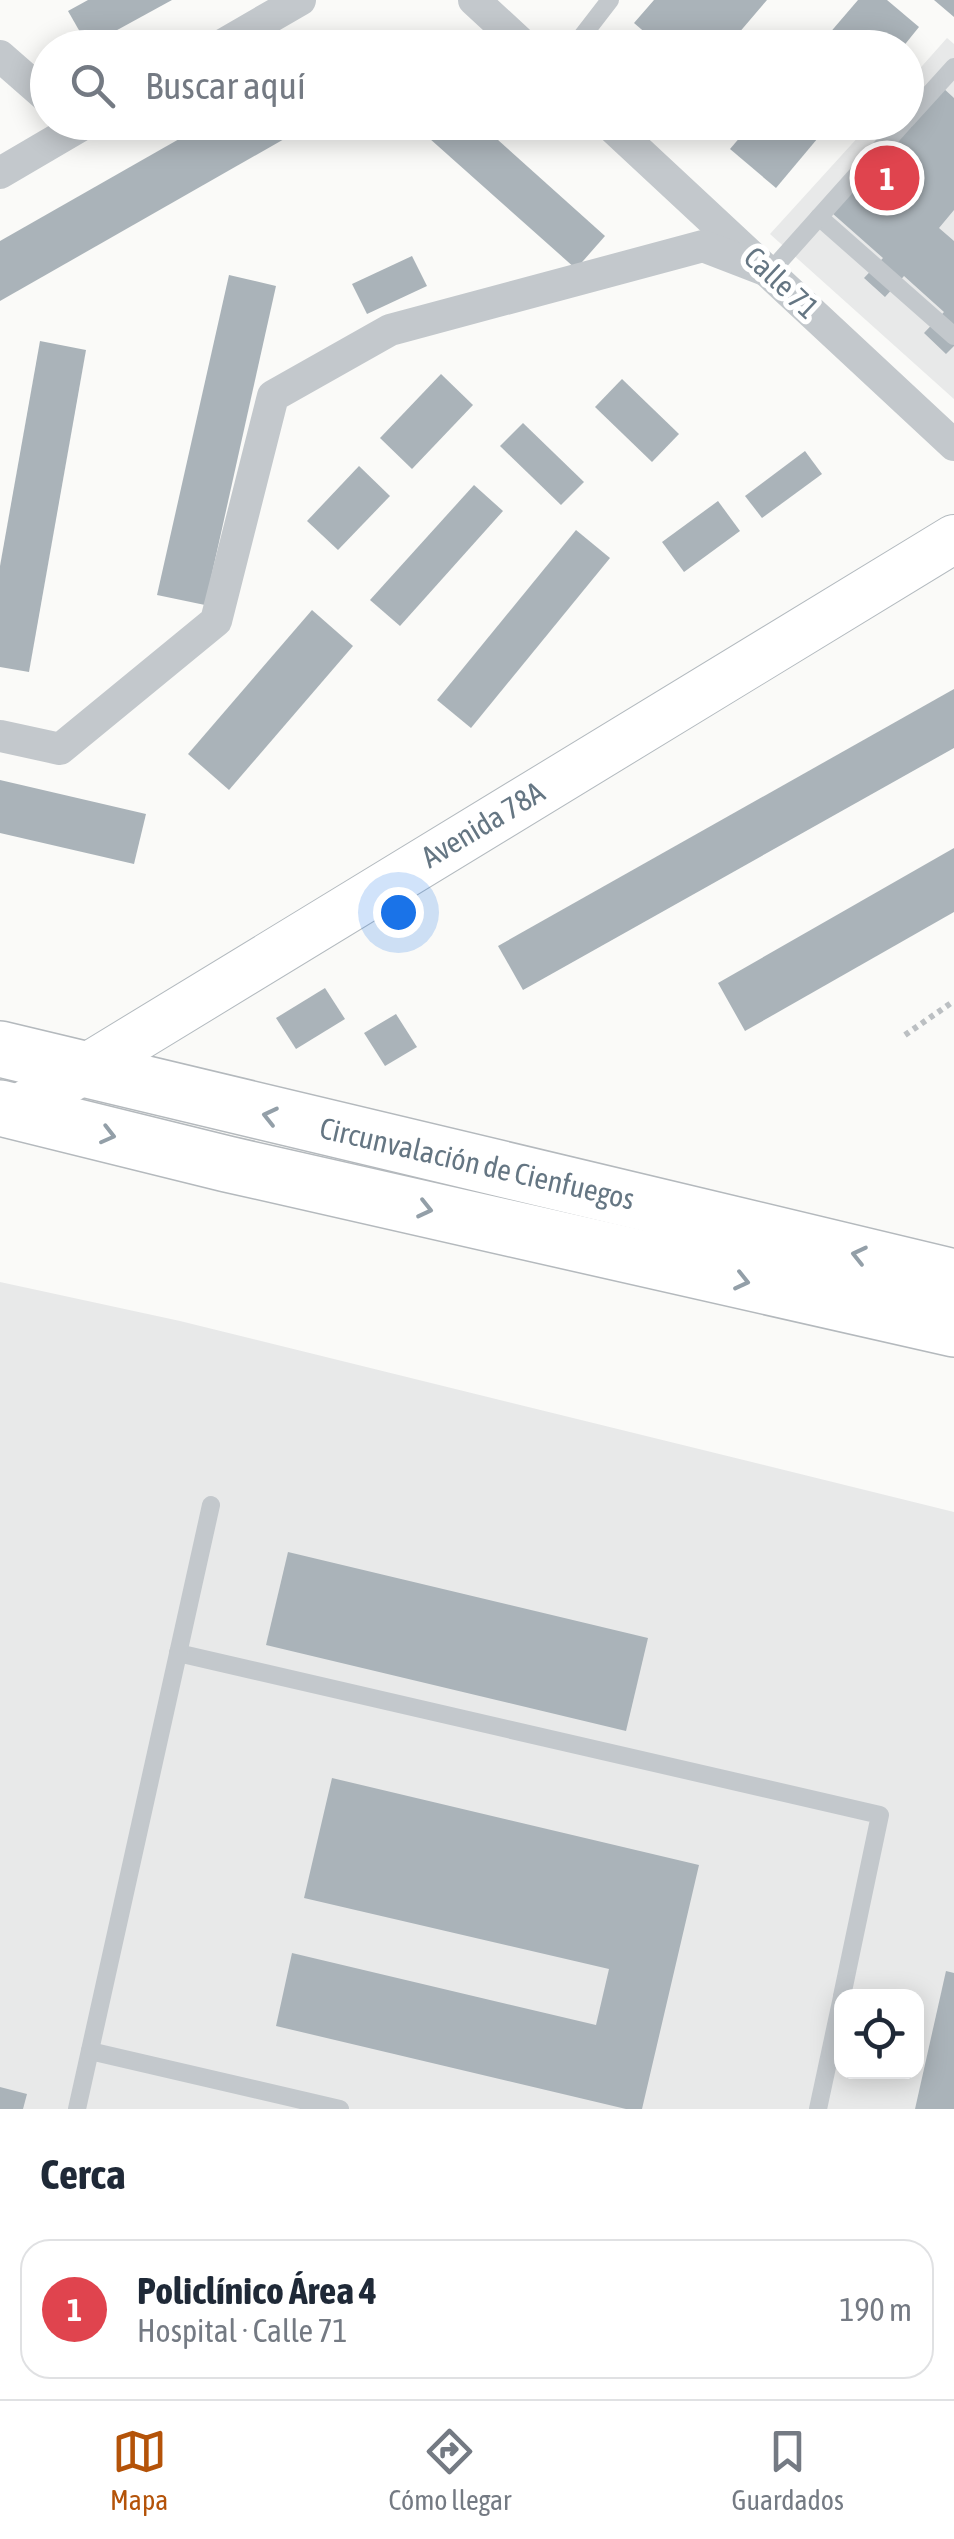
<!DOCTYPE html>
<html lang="es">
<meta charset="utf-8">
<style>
:root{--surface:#fff;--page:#f2f2f3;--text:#1f2937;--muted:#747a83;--line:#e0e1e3;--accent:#b45309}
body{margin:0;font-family:"Asap Condensed",sans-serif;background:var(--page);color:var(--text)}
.controls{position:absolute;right:30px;bottom:30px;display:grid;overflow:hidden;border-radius:20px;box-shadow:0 5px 25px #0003}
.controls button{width:90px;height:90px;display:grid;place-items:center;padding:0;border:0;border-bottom:2px solid var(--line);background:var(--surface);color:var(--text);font:50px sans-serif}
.you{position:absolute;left:398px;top:912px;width:35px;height:35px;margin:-25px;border:8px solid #fff;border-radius:50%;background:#1a73e8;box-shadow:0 0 0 15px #1a73e833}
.badge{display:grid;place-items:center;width:65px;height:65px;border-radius:50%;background:var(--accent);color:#fff;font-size:32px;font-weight:700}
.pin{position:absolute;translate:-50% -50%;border:5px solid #fff;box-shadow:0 2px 10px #0006}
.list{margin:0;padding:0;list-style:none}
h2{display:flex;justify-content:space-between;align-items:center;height:130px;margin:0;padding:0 40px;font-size:42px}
h2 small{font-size:32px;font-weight:400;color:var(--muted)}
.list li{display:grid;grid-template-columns:65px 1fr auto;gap:30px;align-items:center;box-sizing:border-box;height:140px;margin:0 20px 20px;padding:0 20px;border:2px solid var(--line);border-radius:30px}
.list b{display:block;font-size:38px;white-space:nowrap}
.list p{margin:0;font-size:32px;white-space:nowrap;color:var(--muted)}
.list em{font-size:32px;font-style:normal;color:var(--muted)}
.icon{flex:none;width:55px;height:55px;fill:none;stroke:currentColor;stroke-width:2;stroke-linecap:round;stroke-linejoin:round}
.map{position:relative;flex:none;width:954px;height:2109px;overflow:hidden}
.search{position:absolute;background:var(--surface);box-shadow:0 5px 25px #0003;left:30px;right:30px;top:30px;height:110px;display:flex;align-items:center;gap:25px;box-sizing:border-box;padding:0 35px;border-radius:55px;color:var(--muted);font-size:38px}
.sheet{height:290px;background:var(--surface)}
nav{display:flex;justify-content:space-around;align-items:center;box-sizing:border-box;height:140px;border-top:2px solid var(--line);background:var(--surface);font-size:28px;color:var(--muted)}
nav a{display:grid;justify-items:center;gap:5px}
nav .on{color:var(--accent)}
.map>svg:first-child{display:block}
</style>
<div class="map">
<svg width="954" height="2109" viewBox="0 0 954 2109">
<rect width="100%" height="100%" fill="#fafaf8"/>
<g fill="#e8e9e9" fill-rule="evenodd">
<path d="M 947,38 L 954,44 L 954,399 L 770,234 L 871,123 L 906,122 L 907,83 Z"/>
<path d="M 0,1282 L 180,1321 L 954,1512 L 954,2109 L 0,2109 ZM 842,1996 L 916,1996 L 916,2072 L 842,2072 Z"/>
</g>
<g fill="#aab3b9">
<path d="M 88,0 L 172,0 L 88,46 L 68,11 Z"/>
<path d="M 654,0 L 767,0 L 726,48 L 649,48 L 655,41 L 634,23 Z"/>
<path d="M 858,0 L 887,0 L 919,27 L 902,48 L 828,48 L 822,42 Z"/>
<path d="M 934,0 L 954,0 L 954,17 Z"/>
<path d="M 372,30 L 382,48 L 342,48 Z"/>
<path d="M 942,87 L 954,98 L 954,210 L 939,228 L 954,241 L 954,346 L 946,354 L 924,333 L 944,312 L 904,276 L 885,297 L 864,278 L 883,258 L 832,213 Z"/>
<path d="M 209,122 L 314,122 L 0,301 L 0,241 Z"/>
<path d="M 427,122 L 478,122 L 605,236 L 576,269 L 420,130 Z"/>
<path d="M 753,122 L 824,122 L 828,126 L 776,188 L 730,149 Z"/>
<path d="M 412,256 L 427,286 L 367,314 L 352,284 Z"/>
<path d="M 229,275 L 276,286 L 205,605 L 157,595 Z"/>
<path d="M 40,341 L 86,350 L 29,672 L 0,667 L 0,566 Z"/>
<path d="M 441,374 L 473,405 L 412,469 L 380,438 Z"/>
<path d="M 622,379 L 679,434 L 652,462 L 595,407 Z"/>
<path d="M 523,423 L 584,482 L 561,505 L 500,446 Z"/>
<path d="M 805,451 L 822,474 L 762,518 L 745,496 Z"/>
<path d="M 359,466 L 390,496 L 338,550 L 307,521 Z"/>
<path d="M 474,485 L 503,511 L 400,626 L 370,600 Z"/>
<path d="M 718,501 L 740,531 L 684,572 L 662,542 Z"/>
<path d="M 576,530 L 610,558 L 471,728 L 437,700 Z"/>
<path d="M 312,610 L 353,646 L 229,790 L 188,754 Z"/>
<path d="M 954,689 L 954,748 L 523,990 L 498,946 Z"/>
<path d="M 0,780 L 146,814 L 134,864 L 0,833 Z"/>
<path d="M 954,848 L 954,912 L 745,1031 L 718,983 Z"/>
<path d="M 325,988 L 345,1019 L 296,1049 L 276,1018 Z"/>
<path d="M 396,1014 L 417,1047 L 385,1066 L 364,1033 Z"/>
<path d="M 288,1552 L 648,1638 L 626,1731 L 266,1645 Z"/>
<path d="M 332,1778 L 699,1865 L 642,2109 L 626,2109 L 276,2026 L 292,1953 L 596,2025 L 609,1969 L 304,1898 Z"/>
<path d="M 946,1971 L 954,1973 L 954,2109 L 915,2109 Z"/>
<path d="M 0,2087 L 27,2094 L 23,2109 L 0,2109 Z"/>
</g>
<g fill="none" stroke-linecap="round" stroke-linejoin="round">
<g stroke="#b3babf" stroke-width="50">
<path id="secondary" d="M 14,1112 L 954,539"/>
</g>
<g stroke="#b4b9bd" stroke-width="58">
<g id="highway">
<path d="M 0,1049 L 954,1277"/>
<path d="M 0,1108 L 227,1164 L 954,1329"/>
</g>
</g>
<path stroke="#bbbfc2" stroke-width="6" stroke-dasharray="5 5" stroke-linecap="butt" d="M 905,1035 L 954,1001"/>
<g stroke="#c3c8cc" stroke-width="18">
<path d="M 573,48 L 610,0"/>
<path d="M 906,120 L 954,67"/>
<path d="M 819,217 L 954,336"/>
<path d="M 770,272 L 904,122"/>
<path d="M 178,1653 L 880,1815 L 842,1996"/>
<path d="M 90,2051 L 340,2109"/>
<path d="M 77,2109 L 211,1505"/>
<path d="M 818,2109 L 842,1997"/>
</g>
<g stroke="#c3c8cc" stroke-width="32">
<path d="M 474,0 L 526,48"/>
<path d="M 217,48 L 300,0"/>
<path d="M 0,56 L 48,98"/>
<path d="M 607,122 L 954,445"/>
<path d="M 0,173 L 87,122"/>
<path d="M 0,736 L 60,749 L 216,621 L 273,396 L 390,330 L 703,246 L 770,272"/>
</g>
<use href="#secondary" stroke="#fff" stroke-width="48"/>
<use href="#highway" stroke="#fff" stroke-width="55"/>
</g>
<defs><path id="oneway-chevron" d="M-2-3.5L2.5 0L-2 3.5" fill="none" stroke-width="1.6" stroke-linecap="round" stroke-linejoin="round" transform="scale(2.5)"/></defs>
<g stroke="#939fa8">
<use href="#oneway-chevron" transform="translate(270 1116) rotate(-167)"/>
<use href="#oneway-chevron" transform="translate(108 1135) rotate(14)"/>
<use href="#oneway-chevron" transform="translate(425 1209) rotate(13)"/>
<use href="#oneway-chevron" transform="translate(859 1255) rotate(-167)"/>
<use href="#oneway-chevron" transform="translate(742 1281) rotate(13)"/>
</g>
<g text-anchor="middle" stroke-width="10" stroke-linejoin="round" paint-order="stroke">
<g font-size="30" fill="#657683" stroke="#fff">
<text transform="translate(781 283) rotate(43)" y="10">Calle 71</text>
<text transform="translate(483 825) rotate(-31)" y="10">Avenida 78A</text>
<text transform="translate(477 1164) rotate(13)" y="10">Circunvalación de Cienfuegos</text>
</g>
</g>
</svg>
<div class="controls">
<button><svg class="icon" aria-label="locate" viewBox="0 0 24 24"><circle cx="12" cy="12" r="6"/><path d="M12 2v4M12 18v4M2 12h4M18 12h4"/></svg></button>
</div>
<div class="you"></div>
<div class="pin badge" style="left:887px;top:178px;background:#e0444e">1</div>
<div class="search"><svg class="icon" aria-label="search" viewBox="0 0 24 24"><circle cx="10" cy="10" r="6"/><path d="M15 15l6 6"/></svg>Buscar aquí</div>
</div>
<section class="sheet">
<h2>Cerca<small></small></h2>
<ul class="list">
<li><span class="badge" style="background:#e0444e">1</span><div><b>Policlínico Área 4</b><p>Hospital · Calle 71</p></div><em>190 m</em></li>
</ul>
</section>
<nav>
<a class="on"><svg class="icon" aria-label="map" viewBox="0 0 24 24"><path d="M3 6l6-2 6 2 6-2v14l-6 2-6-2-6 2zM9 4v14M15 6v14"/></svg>Mapa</a>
<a><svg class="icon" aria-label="directions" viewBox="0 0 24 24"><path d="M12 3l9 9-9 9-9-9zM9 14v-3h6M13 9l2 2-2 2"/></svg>Cómo llegar</a>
<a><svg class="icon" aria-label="saved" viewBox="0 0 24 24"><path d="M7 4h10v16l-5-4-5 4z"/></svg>Guardados</a>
</nav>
